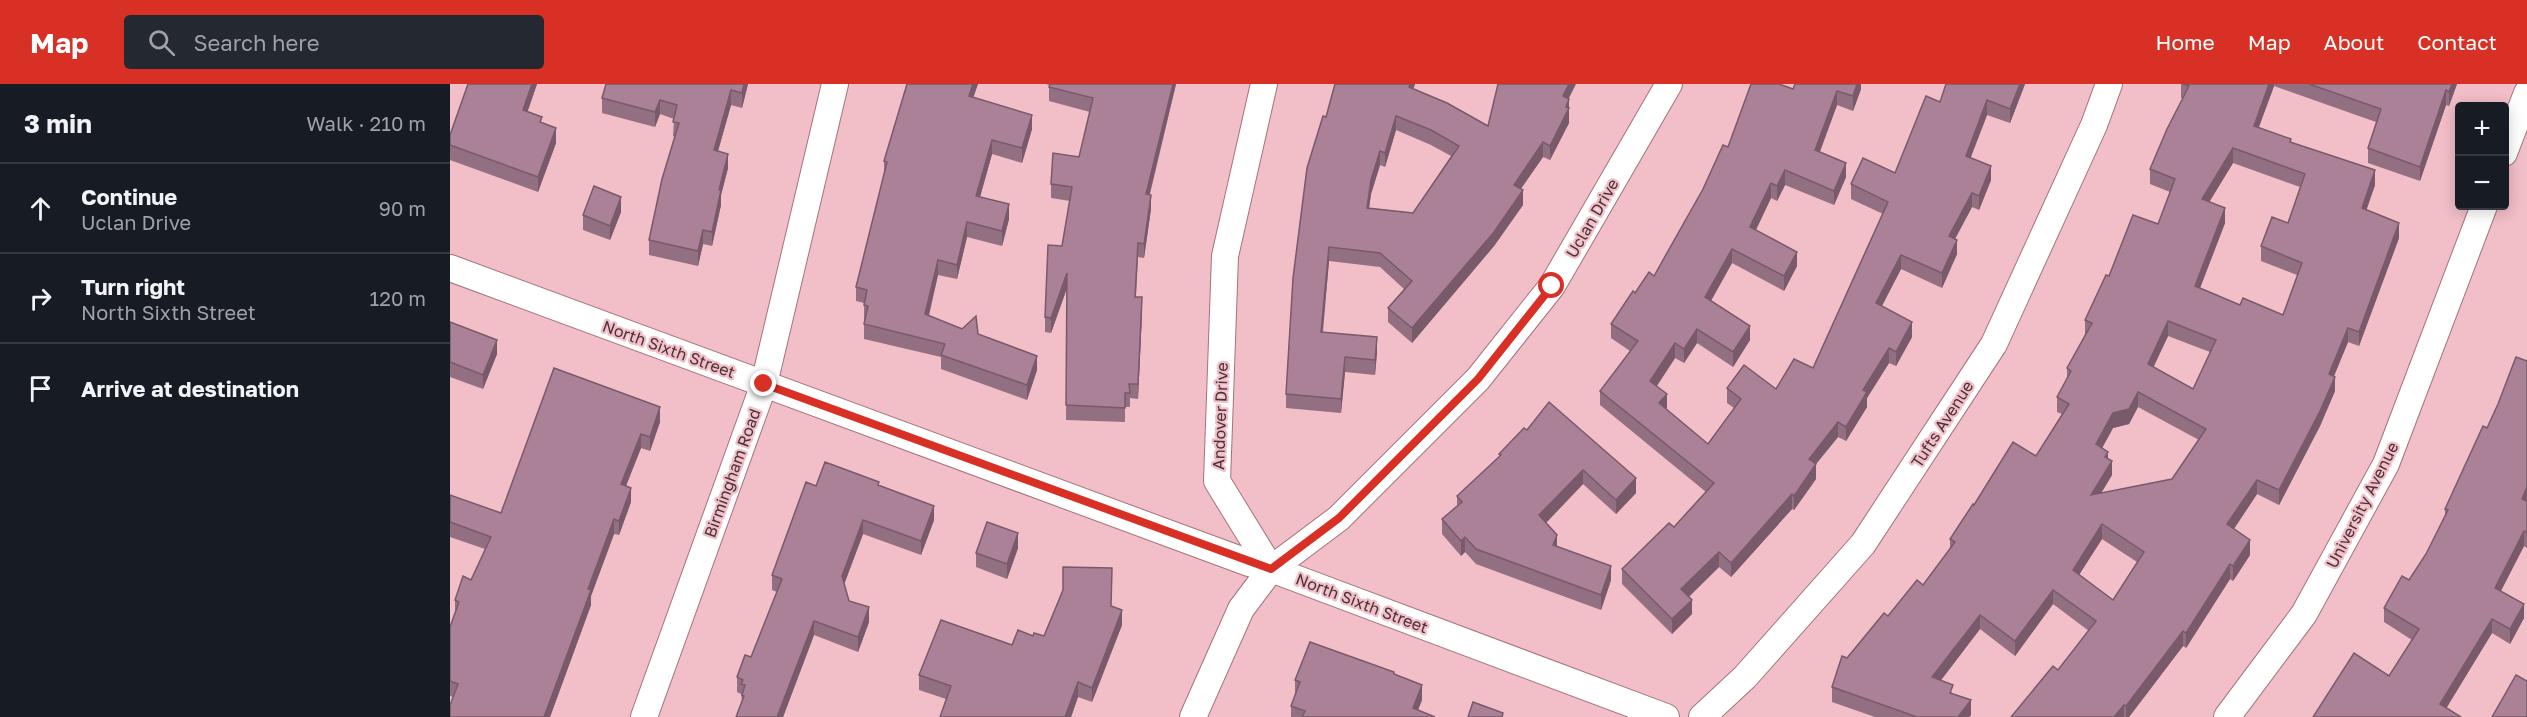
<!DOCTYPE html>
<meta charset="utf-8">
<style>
:root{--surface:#171b24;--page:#242831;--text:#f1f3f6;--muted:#9ea1a6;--line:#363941;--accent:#d93025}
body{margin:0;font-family:"Golos Text",sans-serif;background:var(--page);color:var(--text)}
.controls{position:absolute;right:18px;top:18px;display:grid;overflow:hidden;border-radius:6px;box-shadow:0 3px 15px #0003}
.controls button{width:54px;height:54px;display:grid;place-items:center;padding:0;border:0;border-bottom:2px solid var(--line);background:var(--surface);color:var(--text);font:30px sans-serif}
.stop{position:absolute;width:18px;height:18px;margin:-14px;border:4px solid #d93025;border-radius:50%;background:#fff}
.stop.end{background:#d93025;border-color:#fff;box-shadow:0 2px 6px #0008}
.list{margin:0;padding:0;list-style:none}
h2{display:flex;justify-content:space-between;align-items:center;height:78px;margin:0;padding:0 24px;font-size:26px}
h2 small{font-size:20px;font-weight:400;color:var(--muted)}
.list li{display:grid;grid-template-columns:39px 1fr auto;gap:18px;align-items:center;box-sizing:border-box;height:90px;padding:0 24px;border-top:2px solid var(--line)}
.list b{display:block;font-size:22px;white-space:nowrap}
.list p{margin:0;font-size:20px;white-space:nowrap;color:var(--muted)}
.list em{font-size:20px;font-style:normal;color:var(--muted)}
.icon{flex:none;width:33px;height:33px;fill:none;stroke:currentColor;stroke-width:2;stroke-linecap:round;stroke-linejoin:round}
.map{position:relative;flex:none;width:2077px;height:633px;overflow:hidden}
header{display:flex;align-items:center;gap:36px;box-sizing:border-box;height:84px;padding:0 30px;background:var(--accent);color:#fff}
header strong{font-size:28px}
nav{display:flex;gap:33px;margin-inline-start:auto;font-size:21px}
.search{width:420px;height:54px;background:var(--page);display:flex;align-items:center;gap:15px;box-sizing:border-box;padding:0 21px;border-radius:6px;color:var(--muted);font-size:22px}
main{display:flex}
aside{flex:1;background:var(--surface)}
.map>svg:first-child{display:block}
</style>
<header>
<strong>Map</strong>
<div class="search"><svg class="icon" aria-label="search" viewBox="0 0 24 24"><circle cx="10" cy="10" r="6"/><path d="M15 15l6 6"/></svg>Search here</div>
<nav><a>Home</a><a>Map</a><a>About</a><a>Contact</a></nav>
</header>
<main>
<aside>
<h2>3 min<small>Walk · 210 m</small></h2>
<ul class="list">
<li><svg class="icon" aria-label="ahead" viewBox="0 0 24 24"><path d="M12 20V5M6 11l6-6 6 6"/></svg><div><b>Continue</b><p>Uclan Drive</p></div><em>90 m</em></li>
<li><svg class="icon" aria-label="right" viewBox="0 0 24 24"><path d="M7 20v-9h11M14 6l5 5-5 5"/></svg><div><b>Turn right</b><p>North Sixth Street</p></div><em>120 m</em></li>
<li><svg class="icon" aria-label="arrive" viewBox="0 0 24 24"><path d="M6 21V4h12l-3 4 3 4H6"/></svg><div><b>Arrive at destination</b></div></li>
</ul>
</aside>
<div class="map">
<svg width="2077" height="633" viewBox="0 0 2077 633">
<rect width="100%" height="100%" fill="#f2bec7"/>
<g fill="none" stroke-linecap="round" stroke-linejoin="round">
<g stroke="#a3747d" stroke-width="28">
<g id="street">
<path d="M 814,0 L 775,172 L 767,397 L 821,485"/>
<path d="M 2054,69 L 2077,9"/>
<path d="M 0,184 L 799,479 L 821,485 L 1216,633"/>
<path d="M 194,633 L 314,300 L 385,0"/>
<path d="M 743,633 L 791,525 L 821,485 L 889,434 L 1028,295 L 1102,202 L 1219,0"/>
<path d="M 1252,633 L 1295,593 L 1413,460 L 1544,260 L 1644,41 L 1659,0"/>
<path d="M 1777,633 L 1854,530 L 1936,380 L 2034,122"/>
</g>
</g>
<use href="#street" stroke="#fff" stroke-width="26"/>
</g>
<g fill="#936f82" fill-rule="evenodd">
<path d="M 87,0 L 77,28 L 92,39 L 106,59 L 88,108 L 0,76 L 0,51 Z"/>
<path d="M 298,0 L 292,24 L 281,21 L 268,67 L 278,84 L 271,111 L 271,121 L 262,162 L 253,160 L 248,182 L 199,171 L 199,156 L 225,53 L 223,52 L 224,35 L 210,30 L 205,43 L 152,29 L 152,14 Z"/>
<path d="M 457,0 L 528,0 L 523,13 L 582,45 L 572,79 L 542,70 L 530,113 L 559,135 L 552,162 L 517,153 L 507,195 L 488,191 L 479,232 L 528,250 L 587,286 L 577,316 L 491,285 L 491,273 L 414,255 L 414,240 L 415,236 L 414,236 L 414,219 L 406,217 L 406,203 L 434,91 L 434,77 Z"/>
<path d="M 596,0 L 726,0 L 700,110 L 701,125 L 694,174 L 688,173 L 686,213 L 692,228 L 688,315 L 680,314 L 680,323 L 675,323 L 675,338 L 616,336 L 617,204 L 601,249 L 595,248 L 595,233 L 612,162 L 620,117 L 601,114 L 601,100 L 629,73 L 640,28 L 599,17 L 599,1 Z"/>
<path d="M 885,0 L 965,0 L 963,5 L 1038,42 L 1119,15 L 1119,39 L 1100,76 L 1093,73 L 1070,105 L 1073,121 L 1044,162 L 962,259 L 938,238 L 938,224 L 954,205 L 930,183 L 879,177 L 873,248 L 927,268 L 925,291 L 895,288 L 891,329 L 836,324 L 836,310 L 876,33 ZM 946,46 L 981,61 L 1001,72 L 963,129 L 919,124 L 921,110 L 930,81 L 935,83 Z"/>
<path d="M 1411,0 L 1411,5 L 1403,27 L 1387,21 L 1370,68 L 1396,93 L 1384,121 L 1335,101 L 1327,117 L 1321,114 L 1306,146 L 1347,182 L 1334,207 L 1282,179 L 1261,217 L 1300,256 L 1283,283 L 1247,259 L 1234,279 L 1225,274 L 1207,302 L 1217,324 L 1216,325 L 1258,360 L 1284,324 L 1277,319 L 1277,304 L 1326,305 L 1363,284 L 1433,130 L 1401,115 L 1401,100 L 1445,89 L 1490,18 L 1575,0 L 1560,39 L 1537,31 L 1520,74 L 1541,96 L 1529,126 L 1522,123 L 1505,155 L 1507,170 L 1492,204 L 1451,185 L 1432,222 L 1462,253 L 1446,282 L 1439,279 L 1417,314 L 1417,323 L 1396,357 L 1388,353 L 1366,380 L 1366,395 L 1344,426 L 1342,425 L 1281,493 L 1269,483 L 1239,513 L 1242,530 L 1222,550 L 1172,500 L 1172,485 L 1224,443 L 1256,408 L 1150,321 L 1150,307 L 1180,267 L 1161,254 L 1161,240 L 1185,209 L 1204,192 L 1278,63 L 1343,5 Z"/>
<path d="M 1731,0 L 2007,0 L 1999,22 L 1996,21 L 1970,97 L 1918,79 L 1918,64 L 1926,38 L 1824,2 L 1809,43 L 1841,58 L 1925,101 L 1916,126 L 1949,154 L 1909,262 L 1898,258 L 1884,292 L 1885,307 L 1870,342 L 1829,421 L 1807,410 L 1784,445 L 1800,471 L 1783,497 L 1780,495 L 1736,564 L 1733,562 L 1679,633 L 1561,633 L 1608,586 L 1639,547 L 1603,520 L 1565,572 L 1530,545 L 1491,596 L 1521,631 L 1519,633 L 1425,633 L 1382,618 L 1382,603 L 1397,574 L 1438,532 L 1473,501 L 1500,465 L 1500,455 L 1524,421 L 1586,372 L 1612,330 L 1607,328 L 1607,313 L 1617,294 L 1617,284 L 1635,251 L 1635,236 L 1659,192 L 1708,140 L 1720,108 L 1700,100 L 1700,85 L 1733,14 L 1731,14 ZM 1783,79 L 1850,103 L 1838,139 L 1811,162 L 1811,177 L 1847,191 L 1833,231 L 1790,221 L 1750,204 L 1775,139 L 1759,118 ZM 1718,252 L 1760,268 L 1743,305 L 1703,283 ZM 1688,323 L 1749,356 L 1722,395 L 1651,409 L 1662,391 L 1658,375 L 1652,364 L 1663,344 L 1679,340 ZM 1652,455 L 1687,478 L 1663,516 L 1629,491 Z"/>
<path d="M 171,128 L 160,156 L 133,146 L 133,131 Z"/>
<path d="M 0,238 L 47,270 L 33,305 L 0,293 Z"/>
<path d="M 2077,277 L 2077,464 L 2074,462 L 2051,507 L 2074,534 L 2060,560 L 2042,549 L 1996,624 L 1939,592 L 1962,556 L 1934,538 L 1934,524 L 1959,496 L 1976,470 L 1995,431 L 1995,425 L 2037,344 Z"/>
<path d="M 210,338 L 200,367 L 191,364 L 176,402 L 181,418 L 169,451 L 164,450 L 141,512 L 141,521 L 100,633 L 0,633 L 3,613 L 0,612 L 0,543 L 5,530 L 5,516 L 21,496 L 35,465 L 0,453 L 0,411 L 51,429 Z"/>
<path d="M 1077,346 L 1186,409 L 1166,430 L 1133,400 L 1096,439 L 1107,462 L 1161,496 L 1151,526 L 1026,480 L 1015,468 L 1011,472 L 992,450 L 992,435 L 1007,422 L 1007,412 L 1049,373 L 1049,370 Z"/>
<path d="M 366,402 L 429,402 L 484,436 L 471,471 L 413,450 L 394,500 L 399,517 L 419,538 L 408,568 L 364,551 L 333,633 L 286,633 L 292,617 L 291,610 L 287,608 L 287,593 L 301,573 L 327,508 L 322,506 L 322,491 Z"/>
<path d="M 568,464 L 557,495 L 526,483 L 526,469 Z"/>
<path d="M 661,522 L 672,541 L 642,618 L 628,613 L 621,633 L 490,633 L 496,615 L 469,606 L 469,591 L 562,561 L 583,552 L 594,552 Z"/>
<path d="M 944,590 L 972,616 L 968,626 L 985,633 L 841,633 L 841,622 L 845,611 L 845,596 Z"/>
</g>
<g fill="#785a6a">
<path d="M 82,0 L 87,0 L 73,41 L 73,26 Z"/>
<path d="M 294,0 L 298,0 L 292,24 L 292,9 Z"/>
<path d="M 523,0 L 528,0 L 519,26 L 519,12 Z"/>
<path d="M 723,0 L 726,0 L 696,124 L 696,110 Z"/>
<path d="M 960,0 L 965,0 L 959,18 L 959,3 Z"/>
<path d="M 1119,0 L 1126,0 L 1113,26 L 1113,12 Z"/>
<path d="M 1407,0 L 1411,0 L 1411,5 L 1403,27 L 1403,12 Z"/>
<path d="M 1570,0 L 1575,0 L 1560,39 L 1560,25 Z"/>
<path d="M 1819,0 L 1824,0 L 1824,2 L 1804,56 L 1804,42 Z"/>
<path d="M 2002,0 L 2007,0 L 1999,22 L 1999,8 Z"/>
<path d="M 281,6 L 281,21 L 264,81 L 264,66 Z"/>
<path d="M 1996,6 L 1996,21 L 1970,97 L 1970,83 Z"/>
<path d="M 1387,7 L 1387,21 L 1365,80 L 1365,66 Z"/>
<path d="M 1119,15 L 1119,39 L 1100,76 L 1100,62 Z"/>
<path d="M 210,16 L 210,30 L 205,43 L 205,28 Z"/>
<path d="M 1537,16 L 1537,31 L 1516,86 L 1516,72 Z"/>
<path d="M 582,31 L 582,45 L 572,79 L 572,64 Z"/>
<path d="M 946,32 L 946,46 L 935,83 L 935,69 Z"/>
<path d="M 106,44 L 106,59 L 88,108 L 88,93 Z"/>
<path d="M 542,56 L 542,70 L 526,127 L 526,112 Z"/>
<path d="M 1093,58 L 1093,73 L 1064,115 L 1064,101 Z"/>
<path d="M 1783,64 L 1783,79 L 1752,130 L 1752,115 Z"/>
<path d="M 930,67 L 930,81 L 921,110 L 917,138 L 917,124 L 921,96 Z"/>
<path d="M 278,70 L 278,84 L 271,111 L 271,121 L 262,162 L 262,148 L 269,106 Z"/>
<path d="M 1396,79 L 1396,93 L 1384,121 L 1384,107 Z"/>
<path d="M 1541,82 L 1541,96 L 1529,126 L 1529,112 Z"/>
<path d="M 1335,86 L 1335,101 L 1327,117 L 1327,102 Z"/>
<path d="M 1925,86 L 1925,101 L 1912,139 L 1912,124 Z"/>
<path d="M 1321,99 L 1321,114 L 1300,158 L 1300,143 Z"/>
<path d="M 1073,106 L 1073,121 L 1044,162 L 962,259 L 962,244 Z"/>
<path d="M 1522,109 L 1522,123 L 1499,166 L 1499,152 Z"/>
<path d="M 701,111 L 701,125 L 694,174 L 694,160 Z"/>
<path d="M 171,113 L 171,128 L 160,156 L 160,142 Z"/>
<path d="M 559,120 L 559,135 L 552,162 L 552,147 Z"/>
<path d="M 1775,124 L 1775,139 L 1745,217 L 1745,202 Z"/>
<path d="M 517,138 L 517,153 L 507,195 L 507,181 Z"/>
<path d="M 1949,139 L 1949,154 L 1909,262 L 1909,248 Z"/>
<path d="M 253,146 L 253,160 L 248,182 L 248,167 Z"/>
<path d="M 1507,156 L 1507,170 L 1492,204 L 1492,189 Z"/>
<path d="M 879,163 L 879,177 L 871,263 L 871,248 Z"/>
<path d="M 1282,165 L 1282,179 L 1255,227 L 1255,213 Z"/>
<path d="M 1347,168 L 1347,182 L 1334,207 L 1334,192 Z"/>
<path d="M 1451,171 L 1451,185 L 1426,233 L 1426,219 Z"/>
<path d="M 488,176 L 488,191 L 475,245 L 475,230 Z"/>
<path d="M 617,189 L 617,204 L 601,249 L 601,234 Z"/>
<path d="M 692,213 L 692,228 L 688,315 L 688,300 Z"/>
<path d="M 1718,237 L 1718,252 L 1698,295 L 1698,280 Z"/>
<path d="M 1462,238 L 1462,253 L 1446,282 L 1446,268 Z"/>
<path d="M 1300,242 L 1300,256 L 1283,283 L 1283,268 Z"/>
<path d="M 1898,244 L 1898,258 L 1879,304 L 1879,290 Z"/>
<path d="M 1247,245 L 1247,259 L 1234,279 L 1234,265 Z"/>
<path d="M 927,253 L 927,268 L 925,291 L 925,276 Z"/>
<path d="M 47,256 L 47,270 L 33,305 L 33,291 Z"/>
<path d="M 1225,259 L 1225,274 L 1200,312 L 1200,297 Z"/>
<path d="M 1439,264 L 1439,279 L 1417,314 L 1417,323 L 1396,357 L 1396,343 L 1413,306 Z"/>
<path d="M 587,272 L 587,286 L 577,316 L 577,301 Z"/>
<path d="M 895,273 L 895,288 L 891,329 L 891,315 Z"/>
<path d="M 1885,293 L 1885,307 L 1870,342 L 1829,421 L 1829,406 Z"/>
<path d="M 1688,308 L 1688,323 L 1679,340 L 1663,344 L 1646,375 L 1646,360 L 1663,329 Z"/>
<path d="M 1217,310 L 1217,324 L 1209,334 L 1209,319 Z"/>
<path d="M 210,323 L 210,338 L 200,367 L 200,353 Z"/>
<path d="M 1388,338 L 1388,353 L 1366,380 L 1366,395 L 1344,426 L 1344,412 L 1359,375 Z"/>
<path d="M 191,350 L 191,364 L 171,414 L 171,400 Z"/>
<path d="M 1658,368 L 1658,382 L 1662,377 L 1662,391 L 1641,426 L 1641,411 L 1655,373 Z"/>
<path d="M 1133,386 L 1133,400 L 1089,446 L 1089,431 Z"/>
<path d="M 1186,394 L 1186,409 L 1166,430 L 1166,416 Z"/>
<path d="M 1807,396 L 1807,410 L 1777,455 L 1777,440 Z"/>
<path d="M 2077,403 L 2077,418 L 2072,415 Z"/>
<path d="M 181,404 L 181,418 L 169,451 L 169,437 Z"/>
<path d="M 1342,410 L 1342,425 L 1281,493 L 1281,479 Z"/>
<path d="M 484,422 L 484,436 L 471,471 L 471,457 Z"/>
<path d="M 164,435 L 164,450 L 141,512 L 141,521 L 100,633 L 94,633 L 138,505 Z"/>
<path d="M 413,436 L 413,450 L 392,506 L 392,492 Z"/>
<path d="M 1652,440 L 1652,455 L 1623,500 L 1623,486 Z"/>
<path d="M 2074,447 L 2074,462 L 2045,518 L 2045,504 Z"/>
<path d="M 568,449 L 568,464 L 557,495 L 557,480 Z"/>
<path d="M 1107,451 L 1107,466 L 1103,461 Z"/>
<path d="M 1015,453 L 1015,468 L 1011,472 L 1011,457 Z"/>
<path d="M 1800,456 L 1800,471 L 1783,497 L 1783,482 Z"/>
<path d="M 1269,468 L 1269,483 L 1231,520 L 1231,505 Z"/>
<path d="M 1780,480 L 1780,495 L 1736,564 L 1736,549 Z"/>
<path d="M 1161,482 L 1161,496 L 1151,526 L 1151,511 Z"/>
<path d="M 1603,506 L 1603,520 L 1565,572 L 1565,557 Z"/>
<path d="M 1242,516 L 1242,530 L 1222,550 L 1222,535 Z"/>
<path d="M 2074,520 L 2074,534 L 2060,560 L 2060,545 Z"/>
<path d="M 419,523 L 419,538 L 408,568 L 408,553 Z"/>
<path d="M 672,526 L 672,541 L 642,618 L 642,604 Z"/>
<path d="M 1530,531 L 1530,545 L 1482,608 L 1482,593 Z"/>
<path d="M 2042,535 L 2042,549 L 1991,633 L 1990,620 Z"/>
<path d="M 364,537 L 364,551 L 333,633 L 327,633 Z"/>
<path d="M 1733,547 L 1733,562 L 1679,633 L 1676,633 L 1676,622 Z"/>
<path d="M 628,598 L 628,613 L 621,633 L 615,633 Z"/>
<path d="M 972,601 L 972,616 L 965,633 L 963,624 Z"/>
<path d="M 1521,616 L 1521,631 L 1519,633 L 1508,633 Z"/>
<path d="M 1674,621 L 1674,633 L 1664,633 Z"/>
</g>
<g fill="#ab8197" stroke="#785a6a" stroke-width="1.5" fill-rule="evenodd">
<path d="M 18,0 L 82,0 L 73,26 L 92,33 L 90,38 L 106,44 L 88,93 L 0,61 L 0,51 Z"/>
<path d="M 156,0 L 294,0 L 292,9 L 281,6 L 264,66 L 278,70 L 269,106 L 271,106 L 262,148 L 253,146 L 248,167 L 199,156 L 212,95 L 229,39 L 223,38 L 227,21 L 210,16 L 205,28 L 152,14 Z"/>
<path d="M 457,0 L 523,0 L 519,12 L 582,31 L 572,64 L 542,56 L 526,112 L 559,120 L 552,147 L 517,138 L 507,181 L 488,176 L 475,230 L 512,245 L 526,232 L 528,250 L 587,272 L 577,301 L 491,271 L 495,260 L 414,240 L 418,222 L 414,221 L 417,206 L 406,203 L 437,78 L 434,77 Z"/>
<path d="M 600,0 L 723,0 L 696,110 L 701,111 L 694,160 L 688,159 L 685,213 L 692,213 L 688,300 L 679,300 L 680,309 L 675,309 L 675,324 L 616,321 L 617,189 L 601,234 L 595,233 L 598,161 L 612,162 L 622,103 L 601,100 L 603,69 L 629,73 L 643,14 L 599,3 Z"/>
<path d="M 885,0 L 960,0 L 959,3 L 997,19 L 1038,42 L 1048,0 L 1119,0 L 1113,12 L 1119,15 L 1116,23 L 1119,24 L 1100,62 L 1093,58 L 1064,101 L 1073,106 L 1044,148 L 962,244 L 938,224 L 962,197 L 930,169 L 879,163 L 871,248 L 927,253 L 925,276 L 895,273 L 891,315 L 836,310 L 843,194 L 857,84 L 873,32 L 876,33 ZM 946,32 L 981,46 L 1009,62 L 963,129 L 917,124 L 921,96 L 930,67 L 935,69 Z"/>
<path d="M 1301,0 L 1329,0 L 1343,5 L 1345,0 L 1407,0 L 1403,12 L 1387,7 L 1365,66 L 1396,79 L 1384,107 L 1335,86 L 1327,102 L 1321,99 L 1300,143 L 1347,168 L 1334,192 L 1282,165 L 1255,213 L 1300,242 L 1283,268 L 1247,245 L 1234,265 L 1225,259 L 1200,297 L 1217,310 L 1209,319 L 1258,360 L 1291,315 L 1277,304 L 1294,281 L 1326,305 L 1344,275 L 1363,284 L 1438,118 L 1401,100 L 1413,74 L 1445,89 L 1476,12 L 1490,18 L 1496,0 L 1570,0 L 1560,25 L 1537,16 L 1516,72 L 1541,82 L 1529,112 L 1522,109 L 1499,152 L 1507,156 L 1492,189 L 1451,171 L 1426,219 L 1462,238 L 1446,268 L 1439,264 L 1413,306 L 1417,308 L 1396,343 L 1388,338 L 1359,375 L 1366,380 L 1344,412 L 1342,410 L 1281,479 L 1269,468 L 1231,505 L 1242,516 L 1222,535 L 1172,485 L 1219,439 L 1224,443 L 1264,399 L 1150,307 L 1188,257 L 1161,240 L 1183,207 L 1185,209 L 1199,188 L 1204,192 L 1253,105 L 1273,61 L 1278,63 Z"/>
<path d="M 1733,0 L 1819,0 L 1804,42 L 1841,55 L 1840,58 L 1925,86 L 1912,124 L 1949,139 L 1909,248 L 1898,244 L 1879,290 L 1885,293 L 1870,327 L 1829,406 L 1807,396 L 1777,440 L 1800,456 L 1783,482 L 1780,480 L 1736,549 L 1733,547 L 1676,622 L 1674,621 L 1664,633 L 1561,633 L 1603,582 L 1608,586 L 1646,537 L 1603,506 L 1565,557 L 1530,531 L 1482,593 L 1503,601 L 1500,609 L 1521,616 L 1508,633 L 1467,633 L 1382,603 L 1392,572 L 1397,574 L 1434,529 L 1438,532 L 1467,496 L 1473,501 L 1505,458 L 1500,455 L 1523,420 L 1524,421 L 1563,358 L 1586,372 L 1619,320 L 1607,313 L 1621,287 L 1617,284 L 1642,239 L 1635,236 L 1656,191 L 1659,192 L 1683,131 L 1708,140 L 1725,95 L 1700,85 L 1717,45 L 1739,2 ZM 1783,64 L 1855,90 L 1838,139 L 1822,133 L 1811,162 L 1852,179 L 1833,231 L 1793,214 L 1790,221 L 1745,202 L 1775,124 L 1752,115 ZM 1718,237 L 1766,256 L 1743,305 L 1698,280 ZM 1688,308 L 1756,345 L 1722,395 L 1641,411 L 1662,377 L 1655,373 L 1658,368 L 1646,360 L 1663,329 L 1679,325 ZM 1652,440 L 1694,468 L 1663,516 L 1623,486 Z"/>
<path d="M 1859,0 L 2002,0 L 1999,8 L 1996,6 L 1970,83 L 1918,64 L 1931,25 Z"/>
<path d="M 144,102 L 171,113 L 160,142 L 133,131 Z"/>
<path d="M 0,238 L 47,256 L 33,291 L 0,278 Z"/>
<path d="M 2066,273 L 2077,277 L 2077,403 L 2072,415 L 2077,417 L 2077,449 L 2074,447 L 2045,504 L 2074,520 L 2060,545 L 2042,535 L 1990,620 L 2011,633 L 1863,633 L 1904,569 L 1939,592 L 1969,545 L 1934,524 L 1952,492 L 1959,496 L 1976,470 L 1998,426 L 1995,425 L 2033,342 L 2037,344 L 2048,320 Z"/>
<path d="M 104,284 L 210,323 L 200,353 L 191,350 L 171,400 L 181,404 L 169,437 L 164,435 L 138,505 L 141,506 L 94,633 L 0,633 L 0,621 L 8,600 L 0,597 L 0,543 L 9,518 L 5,516 L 13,492 L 21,496 L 41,453 L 0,438 L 0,411 L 51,429 Z"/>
<path d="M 1099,318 L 1186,394 L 1166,416 L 1133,386 L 1089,431 L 1107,451 L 1103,461 L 1161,482 L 1151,511 L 1026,465 L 1015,453 L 1011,457 L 992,435 L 1012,418 L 1007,412 L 1051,371 L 1049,370 L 1074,344 L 1077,346 Z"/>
<path d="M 375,378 L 429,398 L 428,401 L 484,422 L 471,457 L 413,436 L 392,492 L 399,517 L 419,523 L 408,553 L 364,537 L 327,633 L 286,633 L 294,612 L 292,611 L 295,601 L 291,600 L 293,596 L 287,593 L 295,571 L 301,573 L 332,495 L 322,491 L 356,398 L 366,402 Z"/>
<path d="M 537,438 L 568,449 L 557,480 L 526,469 Z"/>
<path d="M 613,483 L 662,484 L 661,522 L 672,526 L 642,604 L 628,598 L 615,633 L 490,633 L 501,602 L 469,591 L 491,536 L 562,561 L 568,546 L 583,552 L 584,549 L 594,552 L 613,506 Z"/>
<path d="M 860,558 L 944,588 L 944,590 L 972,601 L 963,624 L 985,633 L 852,633 L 855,627 L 841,622 L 850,598 L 845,596 Z"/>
<path d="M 2066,591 L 2077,597 L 2077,633 L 2042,633 Z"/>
<path d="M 1023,618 L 1053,629 L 1052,633 L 1018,633 Z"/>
</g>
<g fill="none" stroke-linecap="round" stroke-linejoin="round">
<path stroke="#d93025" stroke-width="8" d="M 314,300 L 821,485 L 889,434 L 1028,295 L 1102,202"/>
</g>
<g text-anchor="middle" stroke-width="4.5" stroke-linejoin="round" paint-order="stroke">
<g font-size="16" fill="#473336" stroke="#f2bec7">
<text transform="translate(1142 134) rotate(-60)" y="6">Uclan Drive</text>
<text transform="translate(219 265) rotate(20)" y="6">North Sixth Street</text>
<text transform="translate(770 332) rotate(-88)" y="6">Andover Drive</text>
<text transform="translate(1492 340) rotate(-57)" y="6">Tufts Avenue</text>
<text transform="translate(282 389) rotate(-70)" y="6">Birmingham Road</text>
<text transform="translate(1912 421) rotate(-63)" y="6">University Avenue</text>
<text transform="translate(912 519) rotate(21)" y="6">North Sixth Street</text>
</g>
</g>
</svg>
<div class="controls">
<button>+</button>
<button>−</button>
</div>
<div class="stop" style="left:1102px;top:202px"></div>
<div class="stop end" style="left:314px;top:300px"></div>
</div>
</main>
